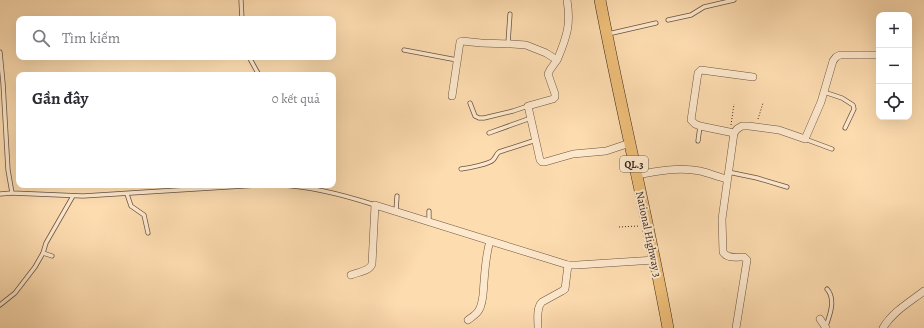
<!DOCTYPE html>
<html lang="vi">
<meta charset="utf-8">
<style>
:root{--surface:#fff;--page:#f2f2f3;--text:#2b2b33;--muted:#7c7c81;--line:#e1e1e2}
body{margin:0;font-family:Alegreya,serif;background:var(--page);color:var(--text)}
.controls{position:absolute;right:12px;top:12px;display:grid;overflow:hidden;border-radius:8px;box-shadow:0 4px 16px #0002}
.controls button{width:36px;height:36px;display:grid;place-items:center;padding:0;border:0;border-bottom:1px solid var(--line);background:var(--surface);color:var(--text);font:20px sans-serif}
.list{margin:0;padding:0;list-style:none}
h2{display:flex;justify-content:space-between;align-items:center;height:52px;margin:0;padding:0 16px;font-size:17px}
h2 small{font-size:13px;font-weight:400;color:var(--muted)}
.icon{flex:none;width:22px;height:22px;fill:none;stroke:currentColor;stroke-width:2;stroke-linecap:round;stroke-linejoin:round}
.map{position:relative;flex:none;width:924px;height:328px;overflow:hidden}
.search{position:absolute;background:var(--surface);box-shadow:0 4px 16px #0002;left:16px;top:16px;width:320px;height:44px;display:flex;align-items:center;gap:10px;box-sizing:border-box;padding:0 14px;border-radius:8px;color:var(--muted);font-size:15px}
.panel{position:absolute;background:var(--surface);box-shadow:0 4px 16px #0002;left:16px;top:72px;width:320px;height:116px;border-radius:8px}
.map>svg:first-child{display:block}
</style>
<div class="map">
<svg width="924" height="328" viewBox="0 0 924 328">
<rect width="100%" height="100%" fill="#fddcb0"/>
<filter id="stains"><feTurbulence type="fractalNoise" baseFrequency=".005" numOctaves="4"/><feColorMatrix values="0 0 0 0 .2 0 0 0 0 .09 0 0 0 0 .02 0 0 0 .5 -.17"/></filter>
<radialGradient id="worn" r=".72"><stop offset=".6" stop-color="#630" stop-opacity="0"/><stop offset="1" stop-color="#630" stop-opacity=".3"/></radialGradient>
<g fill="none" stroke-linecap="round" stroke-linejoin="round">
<g stroke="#695443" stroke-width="5">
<g id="service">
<path d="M 241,0 L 242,19"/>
<path d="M 668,20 L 691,15 L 704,7 L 734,0"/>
<path d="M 608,34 L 656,23"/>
<path d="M 508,43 L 510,14"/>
<path d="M 404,50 L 457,60"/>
<path d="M 0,52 L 3,83 L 8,170 L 12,193 L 83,196 L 258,185"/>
<path d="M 249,57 L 259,75"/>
<path d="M 824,92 L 842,98 L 853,105 L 854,109 L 845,128"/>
<path d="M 470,103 L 475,116 L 479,118 L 484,118 L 513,111 L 528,106"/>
<path d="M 489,133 L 531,118"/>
<path d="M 805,139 L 832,149"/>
<path d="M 698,141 L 700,126"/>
<path d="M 461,169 C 468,168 490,164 493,160 C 496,157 496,154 499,152 L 536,140"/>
<path d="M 728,172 L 757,178 L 787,187"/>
<path d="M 278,185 C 311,186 344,195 375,205"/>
<path d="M 0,194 L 12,193"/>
<path d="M 127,194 L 131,206 L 144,215 L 148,233"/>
<path d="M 396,211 L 397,196"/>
<path d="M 429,211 L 429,222"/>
<path d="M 43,253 L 52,256"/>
<path d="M 0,305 L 15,293 L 35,267 L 43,253 L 46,243 L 73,196"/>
<path d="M 826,326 C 830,315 836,299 827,289"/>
</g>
</g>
<g stroke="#695443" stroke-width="8">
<g id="minor">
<path d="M 567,0 C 571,24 567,36 558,58 C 555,64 550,68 548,74 L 555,94 L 555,97 L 553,99 L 528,106 L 540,160 L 542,162 L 545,162 L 573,154 L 606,151 L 630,143"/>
<path d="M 452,96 L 460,42 L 462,41 L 481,43 L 512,44 L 526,45 L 546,53 L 557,60"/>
<path d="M 734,133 L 700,126 L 695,124 L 691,120 L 698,73 L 701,70 L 753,77"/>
<path d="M 637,175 C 657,171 679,167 700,171 C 709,173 718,177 727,179"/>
<path d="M 351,275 C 358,272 370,271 372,264 L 375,205 L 568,265 L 577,265 L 655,260"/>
<path d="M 820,319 L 826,328"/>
<path d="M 468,320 C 472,317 477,314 479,310 C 484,301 483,291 484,282 C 485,268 486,254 490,241"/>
<path d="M 538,328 C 538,320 536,308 542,302 L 562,291 L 565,289 L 568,265"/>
<path d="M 736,328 L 747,260 L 744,257 C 737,257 727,259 723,252 L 722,219 L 734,133 L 737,129 L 742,126 L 749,126 L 779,130 L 805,139 L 821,102 L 833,61 L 836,57 L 840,55 L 879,55"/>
<path d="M 883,328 C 892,312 910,302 924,291"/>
</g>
</g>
<g stroke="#38271f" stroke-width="12">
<path id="trunk" d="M 600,0 C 621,110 648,218 668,328"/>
</g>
<g stroke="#38271f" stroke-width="1" stroke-dasharray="1 2" stroke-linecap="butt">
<path d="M 758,119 L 763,103"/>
<path d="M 731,125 L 734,104"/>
<path d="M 619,227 L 639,226"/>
</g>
<use href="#service" stroke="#fee8cc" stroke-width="3.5"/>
<use href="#minor" stroke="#fee8cc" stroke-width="7"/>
<use href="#trunk" stroke="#eebe78" stroke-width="11"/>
</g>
<g text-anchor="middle" stroke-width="4" stroke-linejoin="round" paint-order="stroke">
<rect fill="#fee8cc" stroke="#736153" stroke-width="1" x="620" y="156" width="28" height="16" rx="3"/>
<g font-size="10" font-weight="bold" fill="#38271f">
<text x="634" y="168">QL.3</text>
</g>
<g font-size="11" fill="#38271f" stroke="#fee8cc">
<text transform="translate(649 234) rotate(78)" y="4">National Highway 3</text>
</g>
</g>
<rect width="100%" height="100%" filter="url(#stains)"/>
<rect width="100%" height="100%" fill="url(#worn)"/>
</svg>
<div class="controls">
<button>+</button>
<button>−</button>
<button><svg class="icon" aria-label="locate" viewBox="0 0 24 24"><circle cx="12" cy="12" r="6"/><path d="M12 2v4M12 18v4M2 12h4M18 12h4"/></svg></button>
</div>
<div class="search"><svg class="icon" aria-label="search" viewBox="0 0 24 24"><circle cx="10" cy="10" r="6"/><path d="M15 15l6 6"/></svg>Tìm kiếm</div>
<section class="panel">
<h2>Gần đây<small>0 kết quả</small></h2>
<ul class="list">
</ul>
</section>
</div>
